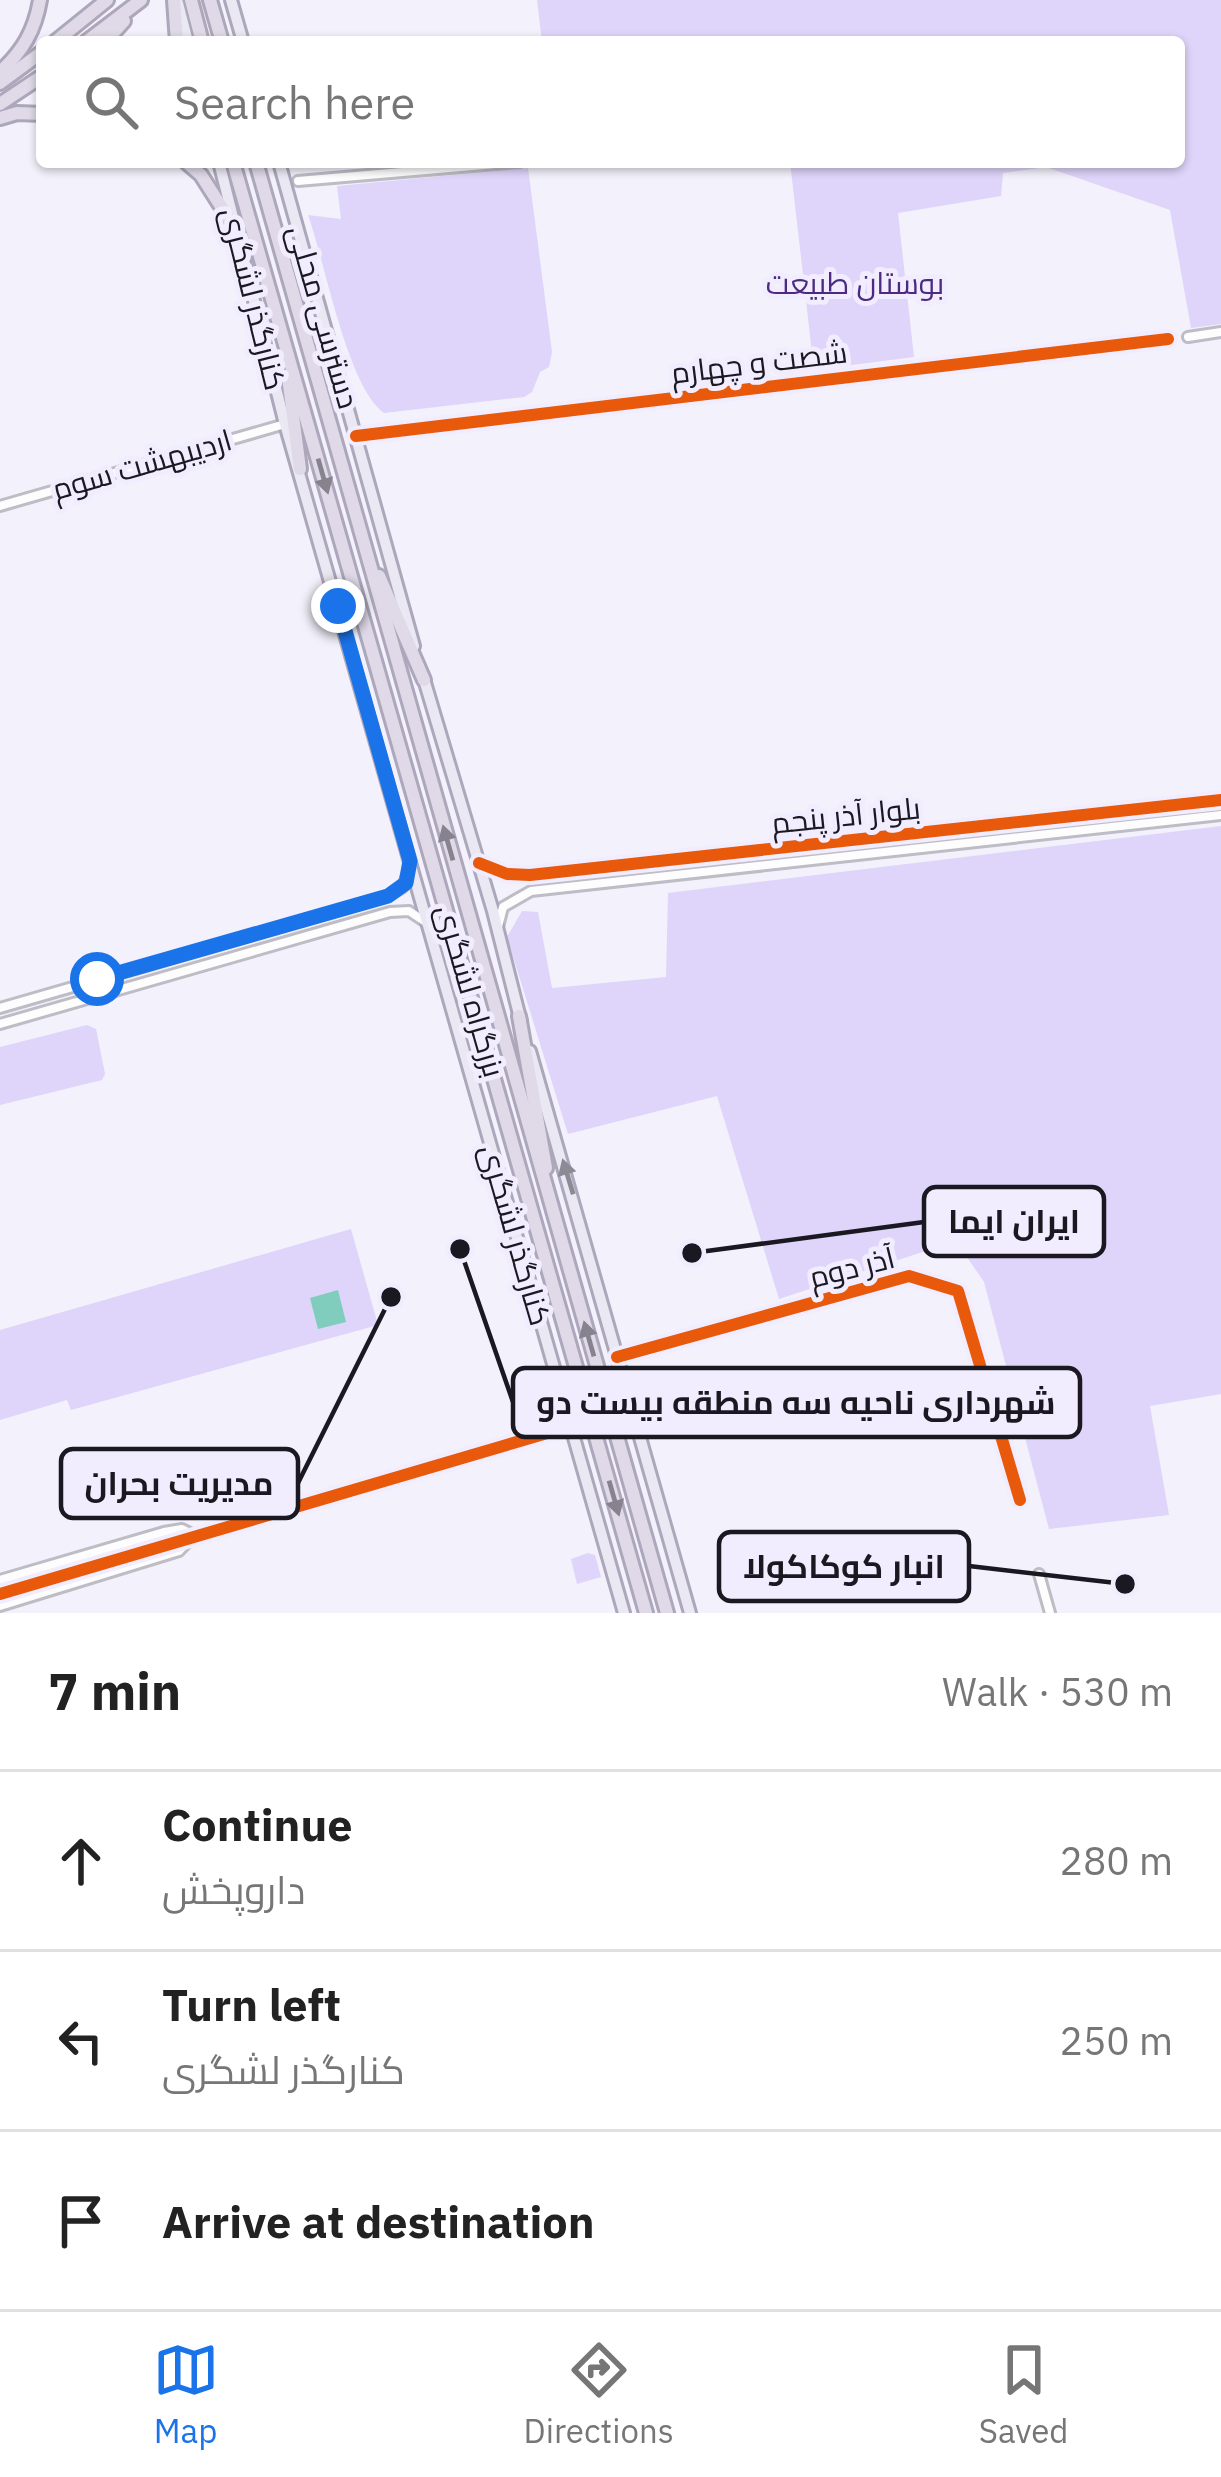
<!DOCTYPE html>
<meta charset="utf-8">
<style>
:root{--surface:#fff;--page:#f6f6f6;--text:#222;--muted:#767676;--line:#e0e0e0;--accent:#1a73e8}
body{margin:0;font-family:"IBM Plex Sans",Cairo,sans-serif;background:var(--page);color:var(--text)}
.stop{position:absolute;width:36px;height:36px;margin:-27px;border:9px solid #1a73e8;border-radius:50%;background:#fff}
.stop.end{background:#1a73e8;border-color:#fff;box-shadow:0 3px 12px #0008}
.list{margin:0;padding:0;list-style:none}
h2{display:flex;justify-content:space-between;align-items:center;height:156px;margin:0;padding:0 48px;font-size:51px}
h2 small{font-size:39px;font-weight:400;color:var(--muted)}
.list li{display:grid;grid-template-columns:78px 1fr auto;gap:36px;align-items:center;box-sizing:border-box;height:180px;padding:0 48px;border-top:3px solid var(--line)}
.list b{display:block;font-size:45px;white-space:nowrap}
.list p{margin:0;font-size:39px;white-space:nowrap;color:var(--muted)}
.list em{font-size:39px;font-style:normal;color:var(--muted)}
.icon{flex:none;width:66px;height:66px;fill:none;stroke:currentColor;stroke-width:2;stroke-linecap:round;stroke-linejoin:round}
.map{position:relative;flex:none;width:1221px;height:1613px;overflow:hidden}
.search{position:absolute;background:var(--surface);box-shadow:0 3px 9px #0004;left:36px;right:36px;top:36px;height:132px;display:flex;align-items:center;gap:30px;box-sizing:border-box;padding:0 42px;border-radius:12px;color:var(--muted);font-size:45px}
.sheet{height:696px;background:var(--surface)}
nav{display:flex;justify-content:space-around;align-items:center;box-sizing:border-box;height:168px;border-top:3px solid var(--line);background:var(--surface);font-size:33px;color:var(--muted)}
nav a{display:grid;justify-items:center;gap:6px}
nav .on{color:var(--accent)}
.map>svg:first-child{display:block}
</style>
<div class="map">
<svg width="1221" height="1613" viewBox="0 0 1221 1613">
<rect width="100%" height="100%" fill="#f3f1fb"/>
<g fill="#dfd4fa">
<path d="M 537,0 L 1221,0 L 1221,324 L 1191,328 L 1170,210 L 1046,167 L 1003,173 L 1001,196 L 898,213 L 914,357 L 814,370 L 790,162 L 1179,162 L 1179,42 L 542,42 Z"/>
<path d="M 528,168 L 552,352 L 549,367 L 540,372 L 532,392 L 524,397 L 384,413 C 347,386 325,262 308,215 L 341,219 L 337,186 Z"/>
<path d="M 1221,826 L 1221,1394 L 1150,1406 L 1169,1515 L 1049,1529 L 984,1282 L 956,1241 L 779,1299 L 717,1096 L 568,1134 L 507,937 L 522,911 L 538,912 L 552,988 L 666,977 L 668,893 Z"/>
<path d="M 87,1025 L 96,1029 L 105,1074 L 102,1080 L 0,1105 L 0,1047 Z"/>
<path d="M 351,1229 L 378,1325 L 71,1410 L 67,1400 L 0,1420 L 0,1330 Z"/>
<path d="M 588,1553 L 595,1555 L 601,1577 L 577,1584 L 571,1559 Z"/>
</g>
<path fill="#80cdbe" d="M 338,1290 L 346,1322 L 318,1329 L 310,1298 Z"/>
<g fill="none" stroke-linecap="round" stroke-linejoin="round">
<g stroke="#bebcc5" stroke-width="14">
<g id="minor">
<path d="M 298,181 L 520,162"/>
<path d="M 1188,337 L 1221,332"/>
<path d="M 356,436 L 1168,339"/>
<path d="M 0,506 L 285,424"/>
<path d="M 479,863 L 507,874 L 530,875 L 1221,800"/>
<path d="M 498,927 L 503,907 L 531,891 L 1221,815"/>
<path d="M 0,1008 L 388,896 L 403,887 L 409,869"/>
<path d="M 0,1024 L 390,912 L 409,911 L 424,921"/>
<path d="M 617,1357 L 909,1276 L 958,1291 L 1020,1500"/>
<path d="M 1039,1574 L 1050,1613"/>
<path d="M 0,1580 L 164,1532 L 182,1529 L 194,1535 L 179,1551 L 0,1606"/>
<path d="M 0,1594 L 571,1426"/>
</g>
</g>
<g stroke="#ada7bb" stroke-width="16">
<g id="major">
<path d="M 231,0 L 243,42"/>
<path d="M 178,3 L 188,42"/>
<path d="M 219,162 L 285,424 L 624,1613"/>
<path d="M 279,162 L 414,646"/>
<path d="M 423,676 L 493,911 L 521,1022"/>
<path d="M 530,1051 L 690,1613"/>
</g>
</g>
<g stroke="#ada7bb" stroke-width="18">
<g id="highway">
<path d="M 174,0 L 177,42"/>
<path d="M 191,0 L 202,42"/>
<path d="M 210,0 L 222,42"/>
<path d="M 55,42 L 107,0"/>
<path d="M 86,42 L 141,0"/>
<path d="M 105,42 L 124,21"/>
<path d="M 0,72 C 23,51 35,30 40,0"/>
<path d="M 0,83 L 42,52"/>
<path d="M 0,104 L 42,76"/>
<path d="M 0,118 L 17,113 L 42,114"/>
<path d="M 186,162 L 201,175 L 236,230"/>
<path d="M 233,162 L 646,1613"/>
<path d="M 256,162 L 667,1613"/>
<path d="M 288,377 L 300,469"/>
<path d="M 379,576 L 424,680"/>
<path d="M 519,1016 L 546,1168"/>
</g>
</g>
<use href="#minor" stroke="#fdfdfe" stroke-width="8"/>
<use href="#major" stroke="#eae8f2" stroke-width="10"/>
<use href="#highway" stroke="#dfd9e8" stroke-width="12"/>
<g stroke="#f1edff" stroke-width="20">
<g id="cycleway">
<path d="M 356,436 L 1168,339"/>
<path d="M 479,863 L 507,874 L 530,875 L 1221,800"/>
<path d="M 617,1357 L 909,1276 L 958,1291 L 1020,1500"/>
<path d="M 0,1594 L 571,1426"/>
</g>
</g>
<use href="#cycleway" stroke="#e8590c" stroke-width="12"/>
</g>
<defs><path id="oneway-solid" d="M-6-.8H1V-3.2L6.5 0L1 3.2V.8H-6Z" transform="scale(3)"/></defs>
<g fill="#86828e">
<use href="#oneway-solid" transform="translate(323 476) rotate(74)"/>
<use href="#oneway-solid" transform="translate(448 843) rotate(-106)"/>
<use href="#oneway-solid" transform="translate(589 1339) rotate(-106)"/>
<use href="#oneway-solid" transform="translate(614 1498) rotate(74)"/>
</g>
<use fill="#8c8a94" href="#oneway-solid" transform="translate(568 1177) rotate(-107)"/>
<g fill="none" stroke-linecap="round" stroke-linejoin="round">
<path stroke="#1a73e8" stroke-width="15" d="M 97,979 L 388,896 L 406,883 L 410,861 L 338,606"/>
</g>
<g text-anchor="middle" stroke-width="10" stroke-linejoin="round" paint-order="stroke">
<g font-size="30" fill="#4c2a80" stroke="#f1edff">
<text x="855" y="294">بوستان طبیعت</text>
</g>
<g font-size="30" fill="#1a1820" stroke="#f1edff">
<text transform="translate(253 299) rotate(76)" y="10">کنارگذر لشگری</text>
<text transform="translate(323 317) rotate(74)" y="10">دسترسی محلی</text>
<text transform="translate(759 363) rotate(-7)" y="10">شصت و چهارم</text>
<text transform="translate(142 465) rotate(-16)" y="10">اردیبهشت سوم</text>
<text transform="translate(846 816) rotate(-6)" y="10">بلوار آذر پنجم</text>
<text transform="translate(470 991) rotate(74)" y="10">بزرگراه لشگری</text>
<text transform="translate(515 1235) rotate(74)" y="10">کنارگذر لشگری</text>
<text transform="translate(852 1268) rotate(-14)" y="10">آذر دوم</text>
</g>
</g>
<path fill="none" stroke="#1a1820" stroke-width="4.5" d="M692 1253L924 1222M460 1249L513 1402M391 1297L298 1483M1125 1584L969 1566"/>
<g fill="#1a1820" stroke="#f1edff" stroke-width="4.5">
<circle cx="692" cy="1253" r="12"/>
<circle cx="460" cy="1249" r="12"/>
<circle cx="391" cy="1297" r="12"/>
<circle cx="1125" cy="1584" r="12"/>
</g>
<g fill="#f1edff" stroke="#1a1820" stroke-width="4.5">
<rect x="924" y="1187" width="180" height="69" rx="12"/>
<rect x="513" y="1368" width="567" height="69" rx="12"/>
<rect x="61" y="1449" width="237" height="69" rx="12"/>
<rect x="719" y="1532" width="250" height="69" rx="12"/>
</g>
<g font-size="33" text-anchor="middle" font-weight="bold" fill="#1a1820">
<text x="1014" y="1233">ایران ایما</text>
<text x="796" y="1414">شهرداری ناحیه سه منطقه بیست دو</text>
<text x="179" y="1495">مدیریت بحران</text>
<text x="844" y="1578">انبار کوکاکولا</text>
</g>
</svg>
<div class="stop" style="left:97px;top:979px"></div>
<div class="stop end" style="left:338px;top:606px"></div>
<div class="search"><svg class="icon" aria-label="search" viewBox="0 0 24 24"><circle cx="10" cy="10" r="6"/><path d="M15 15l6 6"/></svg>Search here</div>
</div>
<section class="sheet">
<h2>7 min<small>Walk · 530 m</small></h2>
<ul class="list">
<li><svg class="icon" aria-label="ahead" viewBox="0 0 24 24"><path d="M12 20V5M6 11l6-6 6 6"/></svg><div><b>Continue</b><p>داروپخش</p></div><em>280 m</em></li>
<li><svg class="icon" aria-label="left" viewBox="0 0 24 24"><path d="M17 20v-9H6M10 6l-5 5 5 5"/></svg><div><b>Turn left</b><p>کنارگذر لشگری</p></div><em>250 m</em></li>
<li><svg class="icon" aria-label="arrive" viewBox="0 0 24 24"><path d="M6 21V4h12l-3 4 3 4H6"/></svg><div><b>Arrive at destination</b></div></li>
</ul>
</section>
<nav>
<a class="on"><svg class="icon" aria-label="map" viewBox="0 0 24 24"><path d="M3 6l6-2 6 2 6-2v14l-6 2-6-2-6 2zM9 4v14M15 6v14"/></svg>Map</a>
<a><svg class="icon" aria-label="directions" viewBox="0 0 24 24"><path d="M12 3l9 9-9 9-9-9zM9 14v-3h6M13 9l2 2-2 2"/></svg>Directions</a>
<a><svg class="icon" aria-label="saved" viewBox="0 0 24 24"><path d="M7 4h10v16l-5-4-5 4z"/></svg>Saved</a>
</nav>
